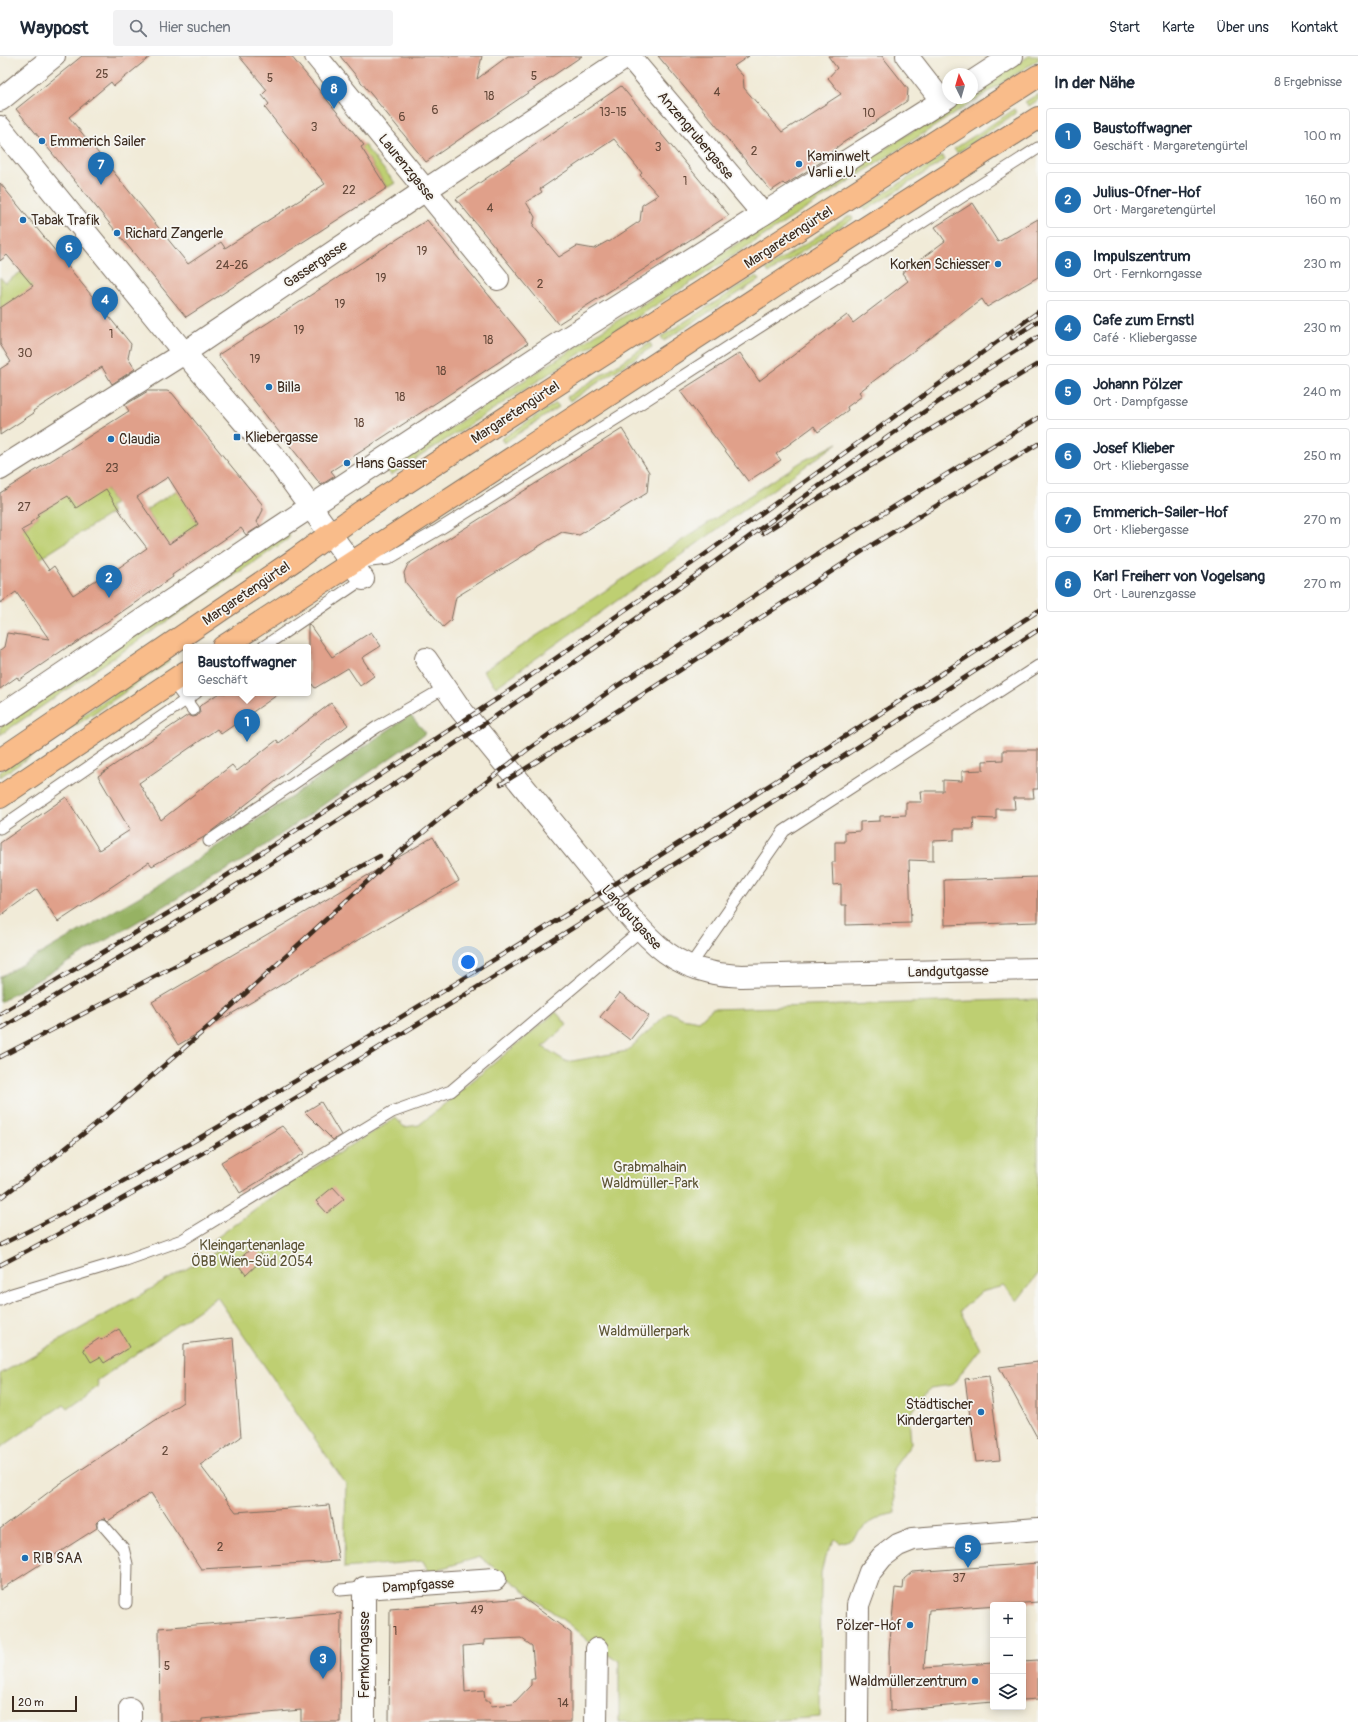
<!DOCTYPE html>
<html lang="de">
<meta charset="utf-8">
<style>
:root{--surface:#fff;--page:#f2f2f3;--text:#1f2937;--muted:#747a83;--line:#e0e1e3;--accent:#1f6fb2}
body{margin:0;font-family:Pangolin,sans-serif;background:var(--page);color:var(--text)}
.controls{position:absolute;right:12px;bottom:12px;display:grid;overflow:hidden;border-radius:4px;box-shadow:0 2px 10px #0003}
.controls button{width:36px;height:36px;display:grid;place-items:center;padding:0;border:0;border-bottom:1px solid var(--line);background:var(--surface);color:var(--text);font:20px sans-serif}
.compass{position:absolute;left:942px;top:12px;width:36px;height:36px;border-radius:50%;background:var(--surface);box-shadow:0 2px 10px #0003;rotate:355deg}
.scale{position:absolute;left:12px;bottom:10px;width:65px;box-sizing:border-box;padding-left:4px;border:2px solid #3b2a1e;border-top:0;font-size:11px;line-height:14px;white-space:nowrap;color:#3b2a1e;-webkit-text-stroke:3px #f6f6f2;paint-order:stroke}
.you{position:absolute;left:468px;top:906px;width:14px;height:14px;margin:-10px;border:3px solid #fff;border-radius:50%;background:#1a73e8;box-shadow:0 0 0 6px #1a73e833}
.badge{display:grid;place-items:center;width:26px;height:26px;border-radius:50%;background:var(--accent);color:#fff;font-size:13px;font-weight:700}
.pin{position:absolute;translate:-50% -33px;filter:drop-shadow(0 1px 2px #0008)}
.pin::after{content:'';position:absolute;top:21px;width:14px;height:12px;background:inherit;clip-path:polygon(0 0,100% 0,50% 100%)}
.popup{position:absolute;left:183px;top:588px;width:128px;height:52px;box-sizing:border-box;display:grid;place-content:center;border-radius:4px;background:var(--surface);filter:drop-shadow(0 1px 3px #0005);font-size:13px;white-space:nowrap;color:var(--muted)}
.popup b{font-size:15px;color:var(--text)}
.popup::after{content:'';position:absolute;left:50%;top:100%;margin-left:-8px;border:8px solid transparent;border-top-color:var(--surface)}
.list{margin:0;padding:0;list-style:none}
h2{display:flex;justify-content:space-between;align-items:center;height:52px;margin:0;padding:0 16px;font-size:17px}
h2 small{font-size:13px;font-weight:400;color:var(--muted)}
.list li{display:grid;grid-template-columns:26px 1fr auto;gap:12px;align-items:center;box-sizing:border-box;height:56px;margin:0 8px 8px;padding:0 8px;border:1px solid var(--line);border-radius:4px}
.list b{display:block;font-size:15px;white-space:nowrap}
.list p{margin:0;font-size:13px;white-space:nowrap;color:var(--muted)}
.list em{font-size:13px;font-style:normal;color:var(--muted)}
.icon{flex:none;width:22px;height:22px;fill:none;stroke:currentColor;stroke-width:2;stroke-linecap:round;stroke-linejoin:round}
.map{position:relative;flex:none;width:1038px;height:1666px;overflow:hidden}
header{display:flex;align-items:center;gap:24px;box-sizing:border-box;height:56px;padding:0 20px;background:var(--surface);border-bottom:1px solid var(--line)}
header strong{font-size:19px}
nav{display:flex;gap:22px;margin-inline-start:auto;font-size:14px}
.search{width:280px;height:36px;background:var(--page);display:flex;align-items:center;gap:10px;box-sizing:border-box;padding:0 14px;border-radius:4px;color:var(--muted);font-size:15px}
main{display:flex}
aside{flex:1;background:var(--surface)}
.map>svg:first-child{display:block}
</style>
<header>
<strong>Waypost</strong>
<div class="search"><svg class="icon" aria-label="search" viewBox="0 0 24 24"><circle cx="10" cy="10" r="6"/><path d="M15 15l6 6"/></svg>Hier suchen</div>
<nav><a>Start</a><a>Karte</a><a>Über uns</a><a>Kontakt</a></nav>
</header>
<main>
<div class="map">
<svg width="1038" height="1666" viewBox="0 0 1038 1666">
<rect width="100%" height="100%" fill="#f6f6f2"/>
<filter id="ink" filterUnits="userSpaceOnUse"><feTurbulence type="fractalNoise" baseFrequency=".025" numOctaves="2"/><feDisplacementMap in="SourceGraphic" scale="8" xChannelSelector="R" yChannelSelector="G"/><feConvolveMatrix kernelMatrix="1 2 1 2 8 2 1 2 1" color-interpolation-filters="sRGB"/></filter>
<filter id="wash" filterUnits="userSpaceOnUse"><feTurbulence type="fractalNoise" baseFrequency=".012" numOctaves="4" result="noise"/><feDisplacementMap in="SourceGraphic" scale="16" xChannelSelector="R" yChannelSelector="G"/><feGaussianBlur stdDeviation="0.9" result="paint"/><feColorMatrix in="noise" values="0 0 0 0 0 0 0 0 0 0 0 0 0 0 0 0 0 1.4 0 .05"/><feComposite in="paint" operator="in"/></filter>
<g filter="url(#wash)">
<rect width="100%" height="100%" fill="#f1ebd8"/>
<g fill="#becf72" stroke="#7c7c48">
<path d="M 1029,0 L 1038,0 L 1038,4 L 391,419 L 386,413 L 964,42 L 972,42 L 972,37 Z"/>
<path d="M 1038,38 L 1038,44 L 1029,50 L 1025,46 Z"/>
<path d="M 1015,53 L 1017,56 L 957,97 L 954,93 Z"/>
<path d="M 364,89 L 395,127 L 387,132 L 369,103 L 356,95 Z"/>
<path d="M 943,100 L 945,104 L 865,155 L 862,151 Z"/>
<path d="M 851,159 L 853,163 L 769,217 L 766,213 Z"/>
<path d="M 21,216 L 35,232 L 0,252 L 0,221 L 5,227 Z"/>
<path d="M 756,220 L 759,224 L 664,285 L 661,281 Z"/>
<path d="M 650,287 L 652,291 L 570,345 L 567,341 Z"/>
<path d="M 556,347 L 559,351 L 504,387 L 501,383 Z"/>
<path d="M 838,387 L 496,631 L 483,615 L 801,406 Z"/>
<path d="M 97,419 L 115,448 L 109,451 L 113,456 L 41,502 L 0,501 L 21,472 L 23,474 L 31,469 L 30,467 L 39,460 L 37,458 Z"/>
<path d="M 177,434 L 198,468 L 165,491 L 158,472 L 146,454 Z"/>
<path d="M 288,477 L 290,480 L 288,483 L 0,679 L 0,671 L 284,478 Z"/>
<path d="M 166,602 L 169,606 L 0,721 L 0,716 Z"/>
<path d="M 1038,943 L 1038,1218 L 1017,1245 L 1003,1230 L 981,1236 L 960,1255 L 980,1293 L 952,1329 L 930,1332 L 909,1360 L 911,1388 L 893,1413 L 896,1457 L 883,1460 L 866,1469 L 852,1483 L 840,1487 L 835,1483 L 825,1501 L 821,1517 L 820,1661 L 755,1666 L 619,1666 L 619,1605 L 597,1593 L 571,1570 L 480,1501 L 429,1516 L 423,1505 L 344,1512 L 346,1428 L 217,1241 L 97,1325 L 99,1330 L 68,1352 L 64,1348 L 0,1392 L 0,1318 L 218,1195 L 211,1186 L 294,1124 L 396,1062 L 404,1071 L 419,1069 L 556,956 L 567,969 L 543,991 L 567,1006 L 627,995 L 669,956 L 682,962 L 699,965 L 712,953 Z"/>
</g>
<path fill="#96b264" stroke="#686e41" d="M 410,659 L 426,677 L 250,800 L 0,946 L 0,921 L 154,832 L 288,743 Z"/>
<g id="blocks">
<g fill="#e0a08a" fill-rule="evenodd">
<path d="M 82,0 L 151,0 L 114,30 L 111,26 L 69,61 L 188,208 L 221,186 L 225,192 L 325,128 L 265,52 L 269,48 L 262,39 L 267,34 L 239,0 L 291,0 L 364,89 L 361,91 L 387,132 L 186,261 L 16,53 Z"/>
<path d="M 340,0 L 482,0 L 477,23 L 508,0 L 582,0 L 426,106 Z"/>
<path d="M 658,0 L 749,0 L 734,10 L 743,20 L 744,32 L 782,76 L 841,38 L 828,22 L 837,12 L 828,0 L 882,0 L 908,33 L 907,45 L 841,88 L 821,104 L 821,106 L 785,129 L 783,127 L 771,135 Z"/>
<path d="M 621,30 L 729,159 L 558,268 L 456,143 ZM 614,83 L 642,117 L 640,119 L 658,139 L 642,149 L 640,165 L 609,186 L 608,185 L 594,193 L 577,190 L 559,201 L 533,170 L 535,161 L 526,146 L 542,136 L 540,133 Z"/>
<path d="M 0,127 L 131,288 L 128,302 L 135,313 L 112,328 L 102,311 L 33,355 L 34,357 L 0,379 L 0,313 L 11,306 L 0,288 L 0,252 L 33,230 L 7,199 L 0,205 Z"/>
<path d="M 973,147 L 998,186 L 1038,163 L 1038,221 L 987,251 L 982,243 L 859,336 L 862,340 L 847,351 L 848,354 L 818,376 L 814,370 L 776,398 L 781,404 L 748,425 L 680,335 L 740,297 L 759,325 L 847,259 L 853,267 L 908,225 L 902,217 L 945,185 L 935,171 Z"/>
<path d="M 427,164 L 528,287 L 331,415 L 335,420 L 321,429 L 218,299 Z"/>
<path d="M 148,335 L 167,335 L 172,337 L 262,448 L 263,454 L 257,466 L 260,470 L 246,479 L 241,472 L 172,519 L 173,521 L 70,591 L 69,590 L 19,624 L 17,621 L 0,633 L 0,594 L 4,591 L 7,577 L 49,583 L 16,536 L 0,547 L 0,437 L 129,355 L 125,349 ZM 168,421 L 198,468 L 169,488 L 137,441 ZM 106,433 L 127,466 L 147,492 L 114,515 L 113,513 L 73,539 L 54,510 L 49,514 L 22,474 L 31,469 L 30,467 L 39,460 L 37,458 L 68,440 L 76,452 Z"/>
<path d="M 622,373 L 649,416 L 647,437 L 579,479 L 562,476 L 456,541 L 451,564 L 443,571 L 406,527 L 404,517 L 408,508 Z"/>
<path d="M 309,568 L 332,601 L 371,576 L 381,590 L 362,602 L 374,620 L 360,630 L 348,612 L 315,632 L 308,623 L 308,569 Z"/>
<path d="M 219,637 L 280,637 L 221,678 L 217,673 L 139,727 L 161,764 L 232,709 L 237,715 L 277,684 L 279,687 L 331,647 L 348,669 L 204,781 L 152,810 L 149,806 L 58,866 L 37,833 L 0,860 L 0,787 L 66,741 L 99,794 L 130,774 L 98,720 L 188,659 L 193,661 L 197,660 L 200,656 L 199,651 L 201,649 Z"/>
<path d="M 1003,694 L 1038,694 L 1038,733 L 1033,733 L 1034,742 L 1014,742 L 1015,753 L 996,753 L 996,763 L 973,762 L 974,773 L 954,773 L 954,784 L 933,785 L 933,805 L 909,804 L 911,867 L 846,869 L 846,849 L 841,849 L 841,828 L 833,829 L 832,806 L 835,806 L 835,786 L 845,786 L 845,776 L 860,775 L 860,766 L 880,765 L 880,760 L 906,759 L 906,746 L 922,746 L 921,735 L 943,735 L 943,724 L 962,725 L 962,715 L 983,714 L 983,705 L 1003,704 Z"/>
<path d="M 433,781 L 459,825 L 178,989 L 152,946 Z"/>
<path d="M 1038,821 L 1038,866 L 945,869 L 944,824 Z"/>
<path d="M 620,937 L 649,960 L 630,984 L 600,961 Z"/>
<path d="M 321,1046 L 341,1079 L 333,1084 L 305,1056 Z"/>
<path d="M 282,1070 L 305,1097 L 240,1137 L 221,1106 Z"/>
<path d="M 333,1131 L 344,1143 L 327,1157 L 316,1145 Z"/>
<path d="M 253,1191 L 264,1202 L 246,1219 L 236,1206 Z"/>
<path d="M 119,1273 L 130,1291 L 104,1307 L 100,1301 L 91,1306 L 83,1293 L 100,1282 L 101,1284 Z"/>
<path d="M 233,1282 L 241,1381 L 200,1409 L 236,1456 L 329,1449 L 339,1505 L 201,1513 L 151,1437 L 108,1465 L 105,1462 L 99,1464 L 96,1467 L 97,1472 L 0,1534 L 0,1473 L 58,1429 L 183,1346 L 184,1288 Z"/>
<path d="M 1038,1306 L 1038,1383 L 999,1311 Z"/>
<path d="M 989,1320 L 1000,1404 L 976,1406 L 965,1323 Z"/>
<path d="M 1038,1507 L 1038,1546 L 929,1554 L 924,1612 L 993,1607 L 993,1646 L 890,1655 L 889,1595 L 895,1532 L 903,1533 L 904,1523 L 912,1516 Z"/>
<path d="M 523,1542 L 571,1577 L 571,1666 L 389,1666 L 390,1553 ZM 521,1582 L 532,1590 L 535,1623 L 531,1623 L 531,1629 L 513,1648 L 491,1650 L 490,1645 L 485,1645 L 484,1634 L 465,1636 L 463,1590 L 484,1588 L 484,1584 Z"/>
<path d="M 341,1557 L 340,1666 L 301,1666 L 301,1654 L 202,1663 L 202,1666 L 160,1666 L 159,1572 Z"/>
<path d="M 1038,1604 L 1038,1643 L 1023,1644 L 1023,1605 Z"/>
</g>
</g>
</g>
<g filter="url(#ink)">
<use href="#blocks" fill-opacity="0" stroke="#7b6e5f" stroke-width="1"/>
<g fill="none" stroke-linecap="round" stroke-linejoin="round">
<g stroke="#7b6e5f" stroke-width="13">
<g id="service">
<path d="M 362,506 L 388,503 L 438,474 L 638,349 L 1038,92"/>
<path d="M 263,591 L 363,523"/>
<path d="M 172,625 L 193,654"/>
<path d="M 0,772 L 196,637"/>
<path d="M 209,785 L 377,671 L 446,631"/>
<path d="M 690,910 L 784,775 L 1038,610"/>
<path d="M 0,1244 L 12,1238 L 126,1204 L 182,1184 L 392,1056 L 451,1035 L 641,874"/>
<path d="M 103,1469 L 123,1492 L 127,1508 L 126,1547"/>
<path d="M 340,1534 L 364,1532"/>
</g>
</g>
<g stroke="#7b6e5f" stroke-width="24">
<g id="minor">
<path d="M 316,0 L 498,223"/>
<path d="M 629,0 L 763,158"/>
<path d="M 907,0 L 942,45"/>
<path d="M 972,26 L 1012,0"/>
<path d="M 0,44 L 54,0"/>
<path d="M 0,413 L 184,297 L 412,143 L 628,0"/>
<path d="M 0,660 L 274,475 L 553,291 L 948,41"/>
<path d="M 130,1653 L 130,1666"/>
<path d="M 364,1666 L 364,1532 L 495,1523"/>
<path d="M 596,1666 L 597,1593"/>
<path d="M 857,1666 L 858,1549 L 870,1516 L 882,1501 L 898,1489 L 913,1483 L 1038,1473"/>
</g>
</g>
<g stroke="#7b6e5f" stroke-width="24">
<g id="tertiary">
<path d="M 0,71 L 181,293 L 275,402 L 363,523"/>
<path d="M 426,603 L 461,654 L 630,861 C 653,888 675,909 710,916 C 720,919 731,919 741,920 L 1038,913"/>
</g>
</g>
<g stroke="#7b6e5f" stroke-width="24">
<g id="primary">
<path d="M 223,591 L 809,208 L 1038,62"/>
<path d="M 0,704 L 296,503 L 361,456 L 567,322 L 1038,20"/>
<path d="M 0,741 L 186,616"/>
</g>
</g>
<use href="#service" stroke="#fff" stroke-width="11"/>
<use href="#minor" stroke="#fff" stroke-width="22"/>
<use href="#tertiary" stroke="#fff" stroke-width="22"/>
<use href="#primary" stroke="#f9bc8a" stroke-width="22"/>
<g stroke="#3b2a1e" stroke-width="4.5">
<g id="rail">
<path d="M 1012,282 L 1038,265"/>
<path d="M 763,477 L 872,409 L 1038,308"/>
<path d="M 501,728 L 622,652 L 875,487 L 1038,388"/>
<path d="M 0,958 L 180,850 L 503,639 L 704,499 L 1038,256"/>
<path d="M 0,973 C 200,855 396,731 586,598 C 737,493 882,378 1038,281"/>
<path d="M 0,1001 L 292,849 L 380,800"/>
<path d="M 0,1142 L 51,1104 L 114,1053 L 223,958 L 394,801 L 443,760 L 527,694 L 614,632 L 827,492 L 1038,362"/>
<path d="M 0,1189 C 134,1124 261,1046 388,969 C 608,835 823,695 1038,555"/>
<path d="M 0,1209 C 157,1127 309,1035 460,942 C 655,822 847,699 1038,574"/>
</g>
</g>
<use href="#rail" stroke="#f6f6f2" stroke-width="3" stroke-dasharray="9" stroke-linecap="butt"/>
</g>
</g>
<g fill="#1f6fb2" stroke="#f6f6f2" stroke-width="1.5">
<circle cx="42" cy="85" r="4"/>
<circle cx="799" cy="108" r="4"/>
<circle cx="23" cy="164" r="4"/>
<circle cx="117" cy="177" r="4"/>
<circle cx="998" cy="208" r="4"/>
<circle cx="269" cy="331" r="4"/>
<rect x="233" y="377" width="8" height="8" rx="2"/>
<circle cx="111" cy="383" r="4"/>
<circle cx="347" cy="407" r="4"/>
<circle cx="981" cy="1356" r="4"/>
<circle cx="25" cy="1502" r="4"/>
<circle cx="910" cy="1569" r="4"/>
<circle cx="975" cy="1625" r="4"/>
</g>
<g text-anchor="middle" stroke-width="3.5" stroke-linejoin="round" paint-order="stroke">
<g font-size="12" fill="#644839">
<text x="102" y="22">25</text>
<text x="534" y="24">5</text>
<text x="270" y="26">5</text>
<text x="717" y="40">4</text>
<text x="489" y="44">18</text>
<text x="435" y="58">6</text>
<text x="613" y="60">13-15</text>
<text x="869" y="61">10</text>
<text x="402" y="65">6</text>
<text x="314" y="75">3</text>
<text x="658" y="95">3</text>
<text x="754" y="99">2</text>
<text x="685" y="129">1</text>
<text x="349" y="138">22</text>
<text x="490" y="156">4</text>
<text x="422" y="199">19</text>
<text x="232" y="213">24-26</text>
<text x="381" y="226">19</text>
<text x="540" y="232">2</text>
<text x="340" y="252">19</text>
<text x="299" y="278">19</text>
<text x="111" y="282">1</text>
<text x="488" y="288">18</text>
<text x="25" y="301">30</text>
<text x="255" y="307">19</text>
<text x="441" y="319">18</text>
<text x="400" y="345">18</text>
<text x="359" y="371">18</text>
<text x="112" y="416">23</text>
<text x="24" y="455">27</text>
<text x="165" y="1399">2</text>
<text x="220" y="1495">2</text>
<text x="959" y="1526">37</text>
<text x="477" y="1558">49</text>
<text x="395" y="1579">1</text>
<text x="167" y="1614">5</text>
<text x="563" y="1651">14</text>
</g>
<g font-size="14" fill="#3b2a1e" stroke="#f6f6f2">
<text transform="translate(696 79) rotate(50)" y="5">Anzengrubergasse</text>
<text transform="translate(407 111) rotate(51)" y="5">Laurenzgasse</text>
<text transform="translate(788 181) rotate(-33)" y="5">Margaretengürtel</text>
<text transform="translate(315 208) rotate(-34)" y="5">Gassergasse</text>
<text transform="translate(515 356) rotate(-33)" y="5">Margaretengürtel</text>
<text transform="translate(246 537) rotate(-34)" y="5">Margaretengürtel</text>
<text transform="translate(632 861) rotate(48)" y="5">Landgutgasse</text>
<text transform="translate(948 915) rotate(-1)" y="5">Landgutgasse</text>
<text transform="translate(418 1529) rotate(-4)" y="5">Dampfgasse</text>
<text transform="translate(364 1599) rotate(-90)" y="5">Fernkorngasse</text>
</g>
<g font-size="14" fill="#3b2a1e" stroke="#f6f6f2" text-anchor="start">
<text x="50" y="90">Emmerich Sailer</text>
<text x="807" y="105">Kaminwelt<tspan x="807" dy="16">Varli e.U.</tspan></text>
<text x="31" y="169">Tabak Trafik</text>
<text x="125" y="182">Richard Zangerle</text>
<text x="990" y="213" text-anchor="end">Korken Schiesser</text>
<text x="277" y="336">Billa</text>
<text x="245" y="386">Kliebergasse</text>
<text x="119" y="388">Claudia</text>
<text x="355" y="412">Hans Gasser</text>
<text x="973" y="1353" text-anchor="end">Städtischer<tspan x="973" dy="16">Kindergarten</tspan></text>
<text x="33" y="1507">RIB SAA</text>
<text x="902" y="1574" text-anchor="end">Pölzer-Hof</text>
<text x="967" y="1630" text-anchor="end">Waldmüllerzentrum</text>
</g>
<g font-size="14" fill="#5c5333" stroke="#f6f6f2">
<text x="650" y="1116">Grabmalhain<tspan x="650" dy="16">Waldmüller-Park</tspan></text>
<text x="252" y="1194">Kleingartenanlage<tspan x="252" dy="16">ÖBB Wien-Süd 2054</tspan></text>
<text x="644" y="1280">Waldmüllerpark</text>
</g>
</g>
</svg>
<div class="controls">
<button>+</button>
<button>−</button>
<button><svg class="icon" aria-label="layers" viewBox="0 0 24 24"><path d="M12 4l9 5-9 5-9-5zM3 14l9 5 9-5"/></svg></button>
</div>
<svg class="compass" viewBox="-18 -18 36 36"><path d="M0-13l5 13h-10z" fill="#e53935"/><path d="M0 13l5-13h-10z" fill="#747a83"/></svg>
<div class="scale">20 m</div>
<div class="you"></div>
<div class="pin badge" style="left:247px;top:686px">1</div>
<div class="popup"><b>Baustoffwagner</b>Geschäft</div>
<div class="pin badge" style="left:109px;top:542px">2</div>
<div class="pin badge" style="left:323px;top:1623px">3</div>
<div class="pin badge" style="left:105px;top:264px">4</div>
<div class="pin badge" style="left:968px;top:1512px">5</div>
<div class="pin badge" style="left:69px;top:212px">6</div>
<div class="pin badge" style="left:101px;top:129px">7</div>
<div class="pin badge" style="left:334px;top:53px">8</div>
</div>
<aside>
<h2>In der Nähe<small>8 Ergebnisse</small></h2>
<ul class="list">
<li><span class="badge">1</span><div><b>Baustoffwagner</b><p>Geschäft · Margaretengürtel</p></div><em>100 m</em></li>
<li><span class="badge">2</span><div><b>Julius-Ofner-Hof</b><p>Ort · Margaretengürtel</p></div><em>160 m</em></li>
<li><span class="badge">3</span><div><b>Impulszentrum</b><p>Ort · Fernkorngasse</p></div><em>230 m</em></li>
<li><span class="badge">4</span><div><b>Cafe zum Ernstl</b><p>Café · Kliebergasse</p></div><em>230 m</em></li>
<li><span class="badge">5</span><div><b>Johann Pölzer</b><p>Ort · Dampfgasse</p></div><em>240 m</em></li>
<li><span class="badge">6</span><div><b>Josef Klieber</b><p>Ort · Kliebergasse</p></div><em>250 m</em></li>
<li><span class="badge">7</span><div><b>Emmerich-Sailer-Hof</b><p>Ort · Kliebergasse</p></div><em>270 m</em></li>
<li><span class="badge">8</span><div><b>Karl Freiherr von Vogelsang</b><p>Ort · Laurenzgasse</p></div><em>270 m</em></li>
</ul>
</aside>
</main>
